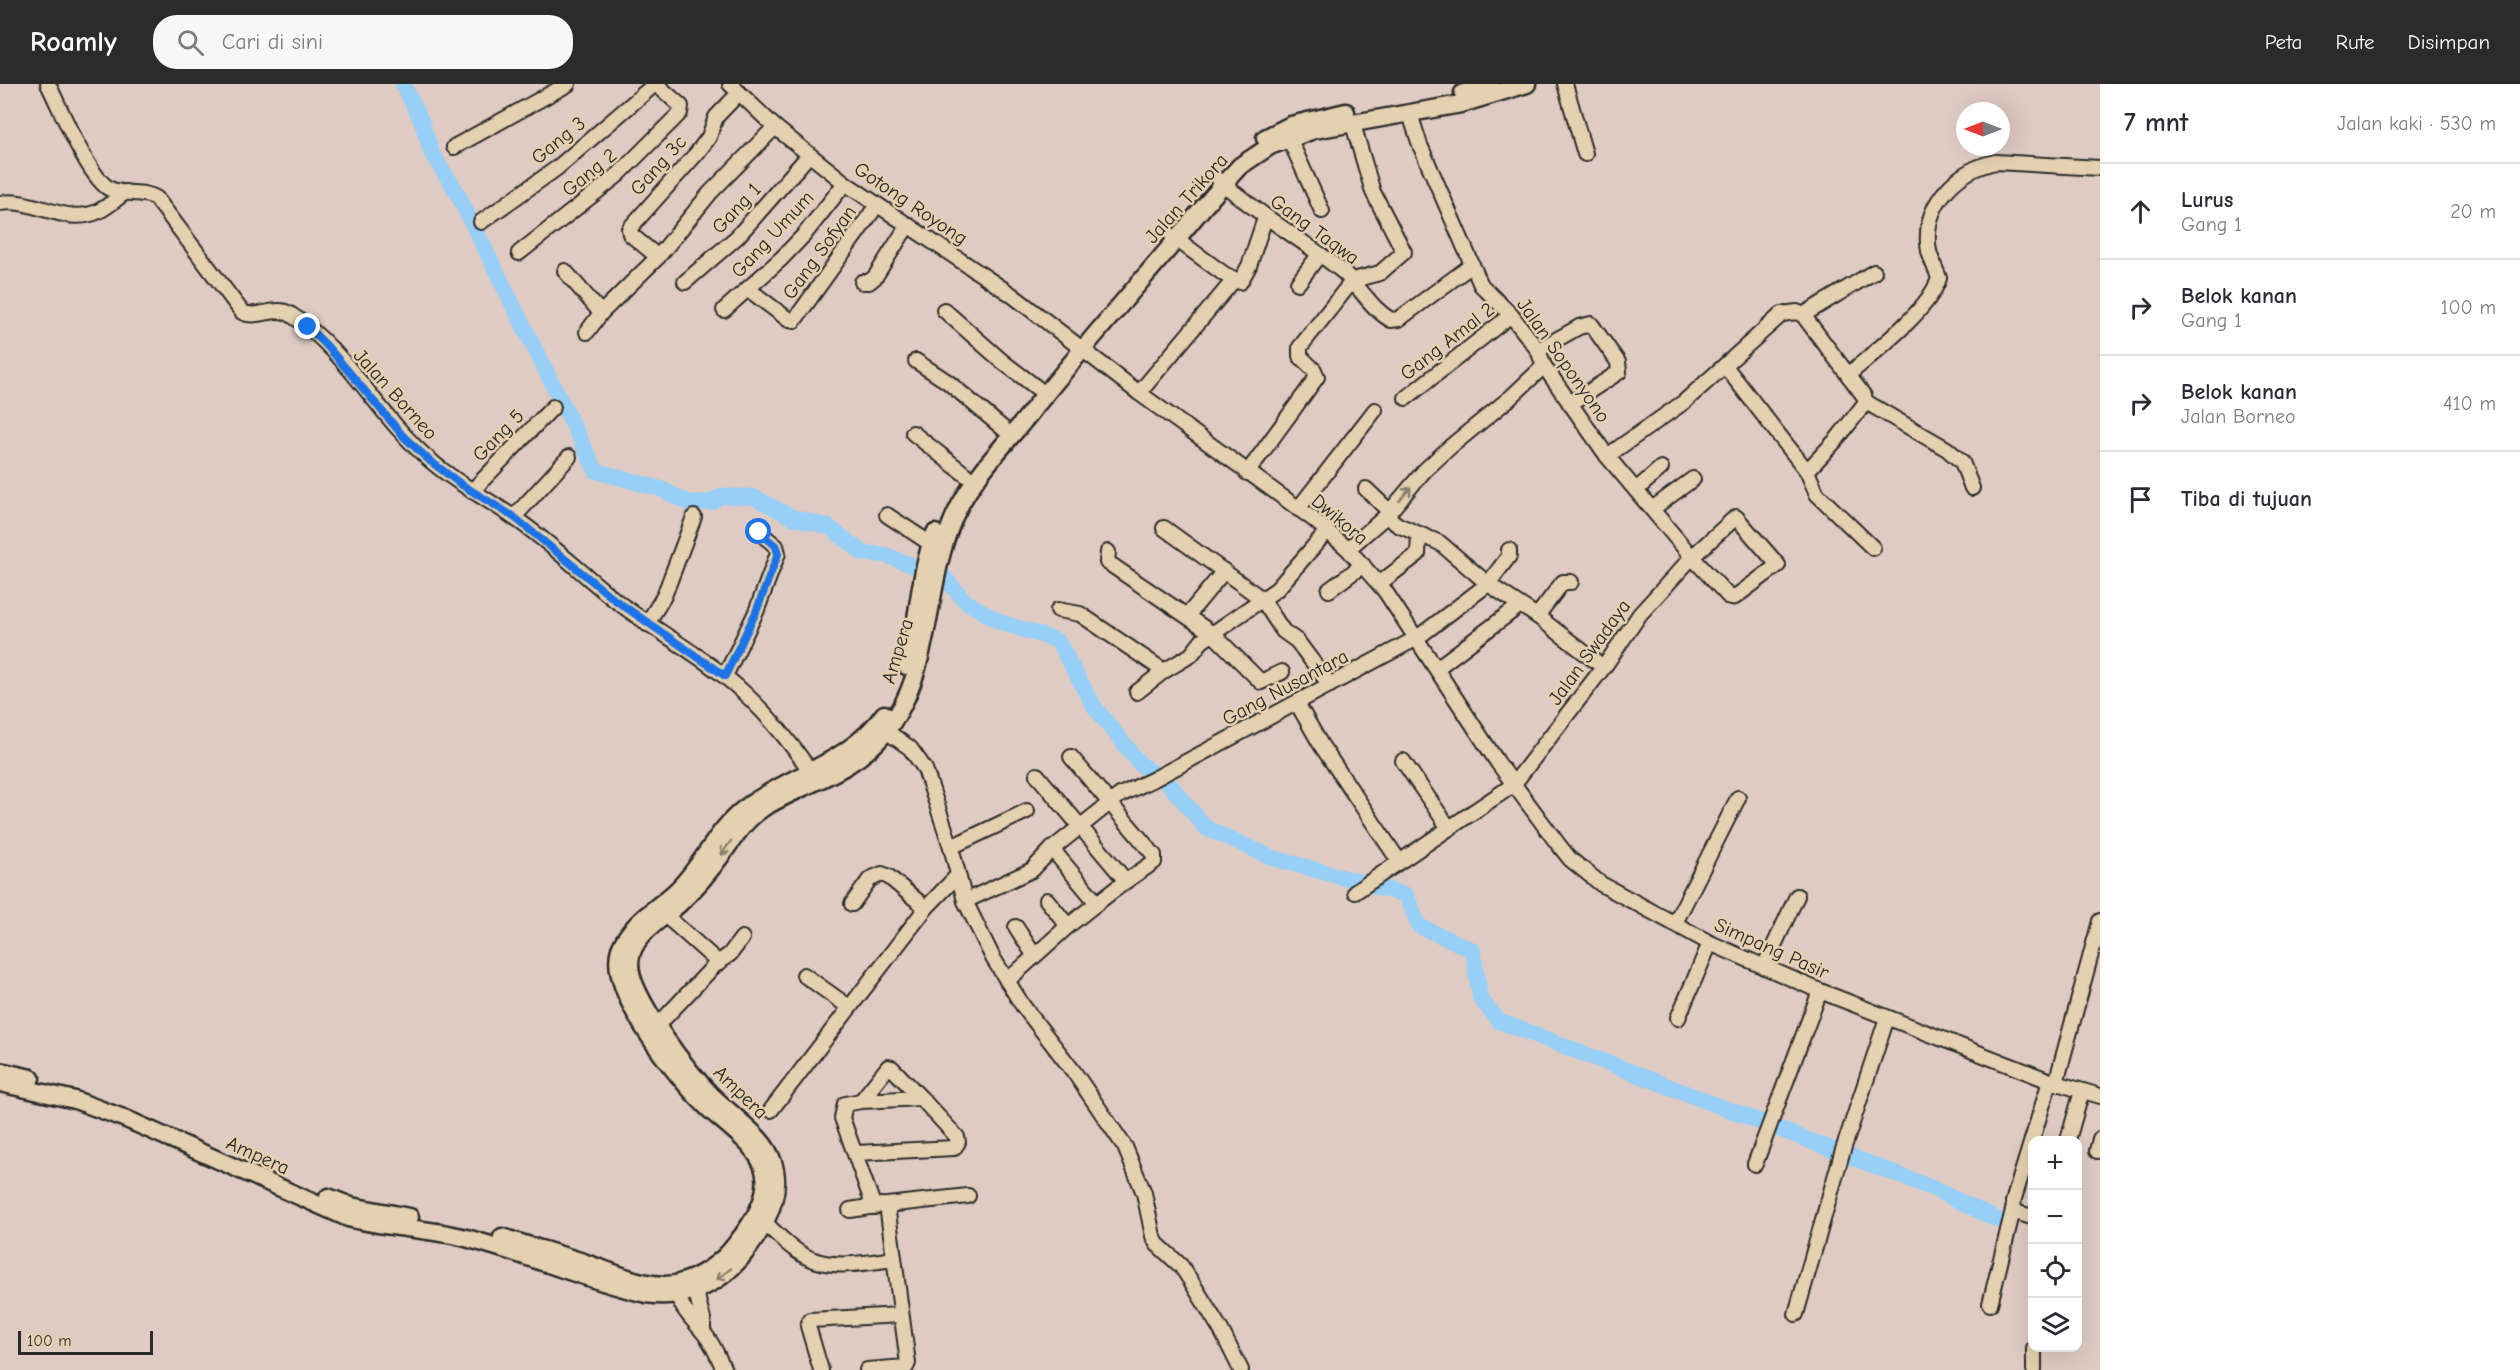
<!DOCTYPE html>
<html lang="id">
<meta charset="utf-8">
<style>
:root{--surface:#fff;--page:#f7f7f7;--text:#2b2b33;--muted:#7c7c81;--line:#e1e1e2;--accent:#2b2b2b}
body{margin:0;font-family:"Comic Neue",sans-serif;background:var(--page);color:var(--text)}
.controls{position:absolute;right:18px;bottom:18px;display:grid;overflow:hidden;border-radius:12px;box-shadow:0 6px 24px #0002}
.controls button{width:54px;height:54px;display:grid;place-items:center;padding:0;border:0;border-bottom:2px solid var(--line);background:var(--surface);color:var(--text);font:30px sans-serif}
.compass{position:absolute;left:1956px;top:18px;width:54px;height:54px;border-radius:50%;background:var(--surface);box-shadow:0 6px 24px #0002;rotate:270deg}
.scale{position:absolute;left:18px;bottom:15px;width:135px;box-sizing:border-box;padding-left:6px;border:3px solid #2b2b2b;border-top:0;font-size:16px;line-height:21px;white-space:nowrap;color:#2b2b2b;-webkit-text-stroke:4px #e5d0af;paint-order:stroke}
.stop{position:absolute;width:18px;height:18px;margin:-14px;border:4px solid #1a73e8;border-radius:50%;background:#fff}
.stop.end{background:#1a73e8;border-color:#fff;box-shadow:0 2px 6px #0008}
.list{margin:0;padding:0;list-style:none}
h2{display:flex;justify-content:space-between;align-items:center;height:78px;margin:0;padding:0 24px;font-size:26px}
h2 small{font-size:20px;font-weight:400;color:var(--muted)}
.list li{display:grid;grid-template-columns:39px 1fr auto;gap:18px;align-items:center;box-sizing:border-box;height:96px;padding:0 24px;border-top:2px solid var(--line)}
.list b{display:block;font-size:22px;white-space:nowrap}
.list p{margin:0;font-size:20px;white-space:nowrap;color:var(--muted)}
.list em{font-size:20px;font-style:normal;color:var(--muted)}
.icon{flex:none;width:33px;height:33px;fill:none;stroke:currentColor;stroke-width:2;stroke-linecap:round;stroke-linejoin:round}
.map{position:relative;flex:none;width:2100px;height:1286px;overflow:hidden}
header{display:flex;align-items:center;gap:36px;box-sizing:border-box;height:84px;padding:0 30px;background:var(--accent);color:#fff}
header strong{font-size:28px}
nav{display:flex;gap:33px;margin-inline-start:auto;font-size:21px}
.search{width:420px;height:54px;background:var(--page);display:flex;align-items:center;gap:15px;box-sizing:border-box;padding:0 21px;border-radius:24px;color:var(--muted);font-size:22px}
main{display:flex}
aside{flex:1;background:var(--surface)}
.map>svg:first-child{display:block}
</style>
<header>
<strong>Roamly</strong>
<div class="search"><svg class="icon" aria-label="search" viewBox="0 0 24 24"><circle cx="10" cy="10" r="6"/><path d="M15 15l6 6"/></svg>Cari di sini</div>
<nav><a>Peta</a><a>Rute</a><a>Disimpan</a></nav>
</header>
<main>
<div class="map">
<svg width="2100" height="1286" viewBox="0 0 2100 1286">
<rect width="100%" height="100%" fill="#dfcbc3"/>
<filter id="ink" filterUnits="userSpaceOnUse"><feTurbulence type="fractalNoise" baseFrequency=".0167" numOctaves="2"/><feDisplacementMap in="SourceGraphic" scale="12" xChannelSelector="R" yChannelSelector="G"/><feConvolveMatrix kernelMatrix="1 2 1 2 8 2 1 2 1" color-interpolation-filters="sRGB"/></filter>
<g filter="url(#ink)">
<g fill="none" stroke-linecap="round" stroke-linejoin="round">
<path stroke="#97cff6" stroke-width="16" d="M 403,0 L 421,36 L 432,70 L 455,105 L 596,387 L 661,405 L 689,419 L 711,418 L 721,412 L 754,413 L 792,433 L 829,443 L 863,469 L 885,471 L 944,493 L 965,517 L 1000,538 L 1058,557 L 1093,621 L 1140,680 L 1170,701 L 1206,744 L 1273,774 L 1406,811 L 1419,842 L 1473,866 L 1480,914 L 1499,937 L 1932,1104 L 1998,1136"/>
<g stroke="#2b2b2b" stroke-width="18">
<g id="minor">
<path d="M 48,0 C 60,23 89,95 110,105 C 125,112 142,106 156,114 L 242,228 C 257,236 275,221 290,230 C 348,267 379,334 431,377 C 456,399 486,414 513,433 C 549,457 581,489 615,516 C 650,543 689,564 723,591 C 758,618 786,652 811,688"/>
<path d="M 730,0 L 775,43 L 845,99 L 1012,211 L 1139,309 L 1313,435 L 1348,465 L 1385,507 L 1498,679 L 1558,760 L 1570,775 L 1601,800 L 1710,859 L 1820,907 L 2050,997 L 2100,1012"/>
<path d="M 1565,0 L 1585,70"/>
<path d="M 1289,54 L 1322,127"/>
<path d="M 454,63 L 568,0"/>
<path d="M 1219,96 C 1257,130 1302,155 1342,187 C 1360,202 1370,224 1391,236 L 1399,235 L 1472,181"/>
<path d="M 0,119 C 33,113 67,143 99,127 C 109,122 117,114 126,108"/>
<path d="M 481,138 L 557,84 L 655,0"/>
<path d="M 1172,152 L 1224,190 L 1240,198 L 1249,182 L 1265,134"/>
<path d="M 519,169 L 618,91 L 680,29 L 681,22 L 656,0"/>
<path d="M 658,173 L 630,150 L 629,145 L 697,69 L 709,53 L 716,33 L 739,9"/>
<path d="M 565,187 L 601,229"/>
<path d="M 685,198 L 737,153 L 809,71"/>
<path d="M 862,198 L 869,198 L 875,193 L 908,141"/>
<path d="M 1298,199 L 1319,171"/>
<path d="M 748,205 L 789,236 L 794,237 L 877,121"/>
<path d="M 724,226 L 781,175 L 804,151 L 845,99"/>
<path d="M 944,226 L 1003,278 L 1045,310"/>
<path d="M 1803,231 L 1874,188"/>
<path d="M 587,248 L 601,229 L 658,173 L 710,109 L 775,43"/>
<path d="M 1538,266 L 1579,243 L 1591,240 L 1618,278 L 1619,288 L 1570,320"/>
<path d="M 916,277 L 948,298 L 1005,346"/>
<path d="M 1725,282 L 1807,387 L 1837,355 L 1866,318"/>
<path d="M 1848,291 C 1873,269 1930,226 1939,194 C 1935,182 1928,172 1928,159 C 1925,118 1959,85 1996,78 L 2100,84"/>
<path d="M 1139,309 L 1233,197"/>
<path d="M 1406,314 L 1511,231"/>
<path d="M 913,349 L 966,391"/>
<path d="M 1607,372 L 1684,318 L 1782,230 L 1797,228 L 1803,231 L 1864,312 L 1866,318 L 1947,365 L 1962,378 L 1972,404"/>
<path d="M 1807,387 L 1817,410 L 1873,464"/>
<path d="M 1247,389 L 1317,293 L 1314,286 L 1300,272 L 1300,263 L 1353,196 L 1380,189 L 1404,168 L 1373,108 L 1352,37"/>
<path d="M 1366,405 L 1390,428"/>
<path d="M 1636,406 L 1661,384"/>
<path d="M 472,407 L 553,323"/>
<path d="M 1298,425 L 1375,326"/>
<path d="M 1652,425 L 1693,395"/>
<path d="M 887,431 L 931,460"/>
<path d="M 1386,432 L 1398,441 L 1440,459 L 1488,500 L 1537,532 L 1603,583"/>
<path d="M 514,433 L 569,373"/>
<path d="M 1736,433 L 1778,481 L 1735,513 L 1730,514 L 1692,473 Z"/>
<path d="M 1164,444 L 1262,515 L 1283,547 L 1297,557 L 1330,601"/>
<path d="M 1348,465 L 1386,432 L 1424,387 L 1450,363 L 1510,314 L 1544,282"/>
<path d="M 1108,468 L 1107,478 L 1213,550 L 1261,598 L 1282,588"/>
<path d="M 1380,499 L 1418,470 L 1419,450"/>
<path d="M 1329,506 L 1363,481"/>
<path d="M 1058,526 L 1080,530 L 1164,587"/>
<path d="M 1187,532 L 1224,487"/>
<path d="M 1537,532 L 1563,498 L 1571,498"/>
<path d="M 647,540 L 664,512 L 694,433"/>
<path d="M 1437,584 L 1519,522"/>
<path d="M 725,592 L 756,528 L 778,469 L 776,462 L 759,448"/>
<path d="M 1137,608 L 1164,587 L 1191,571 L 1202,557 L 1277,505 L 1327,447"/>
<path d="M 1297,619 L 1321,661 L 1399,777"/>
<path d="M 886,647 L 910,664 L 925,685 L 951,763 L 965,817 L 993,874 L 1023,922 L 1074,988 L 1125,1063 L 1144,1109 L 1153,1152 L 1157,1160 L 1181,1182 L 1191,1197 L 1221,1246 L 1241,1286"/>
<path d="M 1403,677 L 1449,744"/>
<path d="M 1037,691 L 1126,797 L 1154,778 L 1154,771 L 1071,673"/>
<path d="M 951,763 L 1027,727"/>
<path d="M 1052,765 L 1097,819 L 1126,797"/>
<path d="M 1355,808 L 1513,701 L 1606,580 L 1640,530 L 1692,473 L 1607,372 L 1544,282 L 1538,266 L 1511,231 L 1481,201 L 1420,61 L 1410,30"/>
<path d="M 1047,816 L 1068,842 L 1097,819"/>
<path d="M 965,817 L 1032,786 L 1052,765 L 1120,711 L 1154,695 L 1417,554 L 1488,500 L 1509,472 L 1509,466"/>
<path d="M 852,820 L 870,795 L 882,790 L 889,793 L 926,824"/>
<path d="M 665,831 L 719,879"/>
<path d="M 1675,839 L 1738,714"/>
<path d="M 1016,843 L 1034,871"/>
<path d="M 1764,883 L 1797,812"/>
<path d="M 804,891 L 849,923"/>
<path d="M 1007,897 L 1068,842"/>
<path d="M 1678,934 L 1710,859"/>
<path d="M 658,941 L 714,882 L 730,870 L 742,854"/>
<path d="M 2056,999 L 2100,837"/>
<path d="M 861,1017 L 888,983 L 892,984 L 921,1014"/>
<path d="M 771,1026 L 926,824 L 958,791"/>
<path d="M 2068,1056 L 2082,1007"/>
<path d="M 2097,1067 L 2100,1055"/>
<path d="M 856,1069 L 954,1064 L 958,1058 L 957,1053 L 921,1014 L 861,1017 L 845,1020 L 842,1034 L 874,1123"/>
<path d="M 1755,1080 L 1820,907"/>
<path d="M 850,1126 L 882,1121"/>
<path d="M 2032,1133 L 2015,1128 L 2013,1118 L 2050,997"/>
<path d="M 765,1139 C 779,1152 796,1170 814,1176 C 838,1185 870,1178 894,1175"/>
<path d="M 693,1197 L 703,1235 L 703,1247"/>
<path d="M 675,1201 C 681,1226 688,1230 703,1248 C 712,1258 719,1274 724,1286"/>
<path d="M 1990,1220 L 2013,1126"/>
<path d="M 1796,1230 L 1842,1069 L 1887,934"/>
<path d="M 2034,1264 L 2034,1286"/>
<path d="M 821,1286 L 808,1242 L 810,1236 L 901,1231"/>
<path d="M 867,1286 L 906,1283 L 908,1279 L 887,1121 L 968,1112"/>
</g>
</g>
<g stroke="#2b2b2b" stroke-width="21">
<g id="major">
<path d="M 1463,9 L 1491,0"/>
<path d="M 1265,54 L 1291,41 L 1346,28"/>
<path d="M 906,582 C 919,539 918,491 935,449"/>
<path d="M 0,987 L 31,994"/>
<path d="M 0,999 L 75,1016 L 126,1035 L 348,1134 C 387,1144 427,1144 466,1154 C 527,1170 585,1196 646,1210 C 684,1215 715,1204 740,1175 C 768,1141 794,1094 759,1055 C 743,1038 725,1025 709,1009 C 684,982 660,949 643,918 C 635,903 626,885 632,868 C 640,847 663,834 679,820 C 696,804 710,787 723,769 C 735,752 746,735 763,724 C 804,699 852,689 884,650 C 935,587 923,502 955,431 C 974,390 1008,358 1035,323 C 1081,266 1129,211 1176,156 C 1197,131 1217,106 1240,82 L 1270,62 L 1314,46 L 1461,20 L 1527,0"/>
<path d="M 328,1113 L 351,1122 L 410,1133"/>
<path d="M 502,1153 C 530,1162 558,1170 586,1179 C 613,1188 647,1205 675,1200 C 698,1195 722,1179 735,1161 C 751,1141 771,1113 764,1086 C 757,1060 724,1040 706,1022 C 677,994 606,906 620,865 C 630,839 658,824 677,806 C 703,781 716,746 745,724 C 791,690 850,679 884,630"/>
</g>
</g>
<use href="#minor" stroke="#e5d0af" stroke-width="14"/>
<use href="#major" stroke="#e5d0af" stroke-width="16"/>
</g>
<defs><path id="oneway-shaft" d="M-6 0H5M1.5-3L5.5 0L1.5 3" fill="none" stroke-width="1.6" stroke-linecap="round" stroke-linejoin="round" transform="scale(1.5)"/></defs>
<g stroke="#887e6d">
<use href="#oneway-shaft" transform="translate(1405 410) rotate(-50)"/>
<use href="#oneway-shaft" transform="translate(726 764) rotate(125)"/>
<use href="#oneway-shaft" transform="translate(724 1190) rotate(142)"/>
</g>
</g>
<g fill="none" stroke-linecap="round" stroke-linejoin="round" filter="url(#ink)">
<path stroke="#1a73e8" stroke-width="8" d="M 308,243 L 327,262 L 404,353 L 430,377 L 462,401 L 514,433 L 615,516 L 725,592 L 756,528 L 778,470 L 776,462 L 759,448"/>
</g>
<g text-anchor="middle" stroke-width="5" stroke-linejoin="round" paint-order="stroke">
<g font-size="20" fill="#2b2b2b" stroke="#e5d0af">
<text transform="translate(558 56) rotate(-39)" y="7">Gang 3</text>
<text transform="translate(658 81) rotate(-48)" y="7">Gang 3c</text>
<text transform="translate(589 88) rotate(-39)" y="7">Gang 2</text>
<text transform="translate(1186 114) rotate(-48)" y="7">Jalan Trikora</text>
<text transform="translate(911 119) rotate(34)" y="7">Gotong Royong</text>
<text transform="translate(736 124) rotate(-47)" y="7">Gang 1</text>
<text transform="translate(1315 145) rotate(36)" y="7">Gang Taqwa</text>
<text transform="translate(772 150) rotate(-47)" y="7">Gang Umum</text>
<text transform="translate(819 168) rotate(-54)" y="7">Gang Sofyan</text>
<text transform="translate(1447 257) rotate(-38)" y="7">Gang Amal 2</text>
<text transform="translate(1564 276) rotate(55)" y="7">Jalan Soponyono</text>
<text transform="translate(396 310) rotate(48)" y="7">Jalan Borneo</text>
<text transform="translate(498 351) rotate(-46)" y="7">Gang 5</text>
<text transform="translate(1340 435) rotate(40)" y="7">Dwikora</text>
<text transform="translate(897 567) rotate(-73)" y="7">Ampera</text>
<text transform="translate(1589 568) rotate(-54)" y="7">Jalan Swadaya</text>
<text transform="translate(1285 603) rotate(-28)" y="7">Gang Nusantara</text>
<text transform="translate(1772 864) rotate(24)" y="7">Simpang Pasir</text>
<text transform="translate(741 1008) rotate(44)" y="7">Ampera</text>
<text transform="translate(258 1071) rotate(24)" y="7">Ampera</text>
</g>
</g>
</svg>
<div class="controls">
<button>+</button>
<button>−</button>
<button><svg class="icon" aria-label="locate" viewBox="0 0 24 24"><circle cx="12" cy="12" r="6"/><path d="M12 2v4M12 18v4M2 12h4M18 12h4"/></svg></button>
<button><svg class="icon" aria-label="layers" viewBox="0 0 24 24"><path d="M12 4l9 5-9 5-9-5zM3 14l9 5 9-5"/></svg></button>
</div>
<svg class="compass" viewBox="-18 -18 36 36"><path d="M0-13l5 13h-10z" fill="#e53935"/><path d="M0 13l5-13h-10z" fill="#7c7c81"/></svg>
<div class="scale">100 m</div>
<div class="stop" style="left:759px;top:448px"></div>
<div class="stop end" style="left:308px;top:243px"></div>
</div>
<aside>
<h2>7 mnt<small>Jalan kaki · 530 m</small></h2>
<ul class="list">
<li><svg class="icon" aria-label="ahead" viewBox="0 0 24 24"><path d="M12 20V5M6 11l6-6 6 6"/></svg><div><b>Lurus</b><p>Gang 1</p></div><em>20 m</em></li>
<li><svg class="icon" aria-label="right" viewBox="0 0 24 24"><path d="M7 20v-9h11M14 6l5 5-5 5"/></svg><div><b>Belok kanan</b><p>Gang 1</p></div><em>100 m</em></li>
<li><svg class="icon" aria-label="right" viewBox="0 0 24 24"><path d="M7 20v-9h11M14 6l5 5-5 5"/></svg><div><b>Belok kanan</b><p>Jalan Borneo</p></div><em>410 m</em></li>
<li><svg class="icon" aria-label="arrive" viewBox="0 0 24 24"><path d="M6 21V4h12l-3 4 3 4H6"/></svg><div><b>Tiba di tujuan</b></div></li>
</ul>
</aside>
</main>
